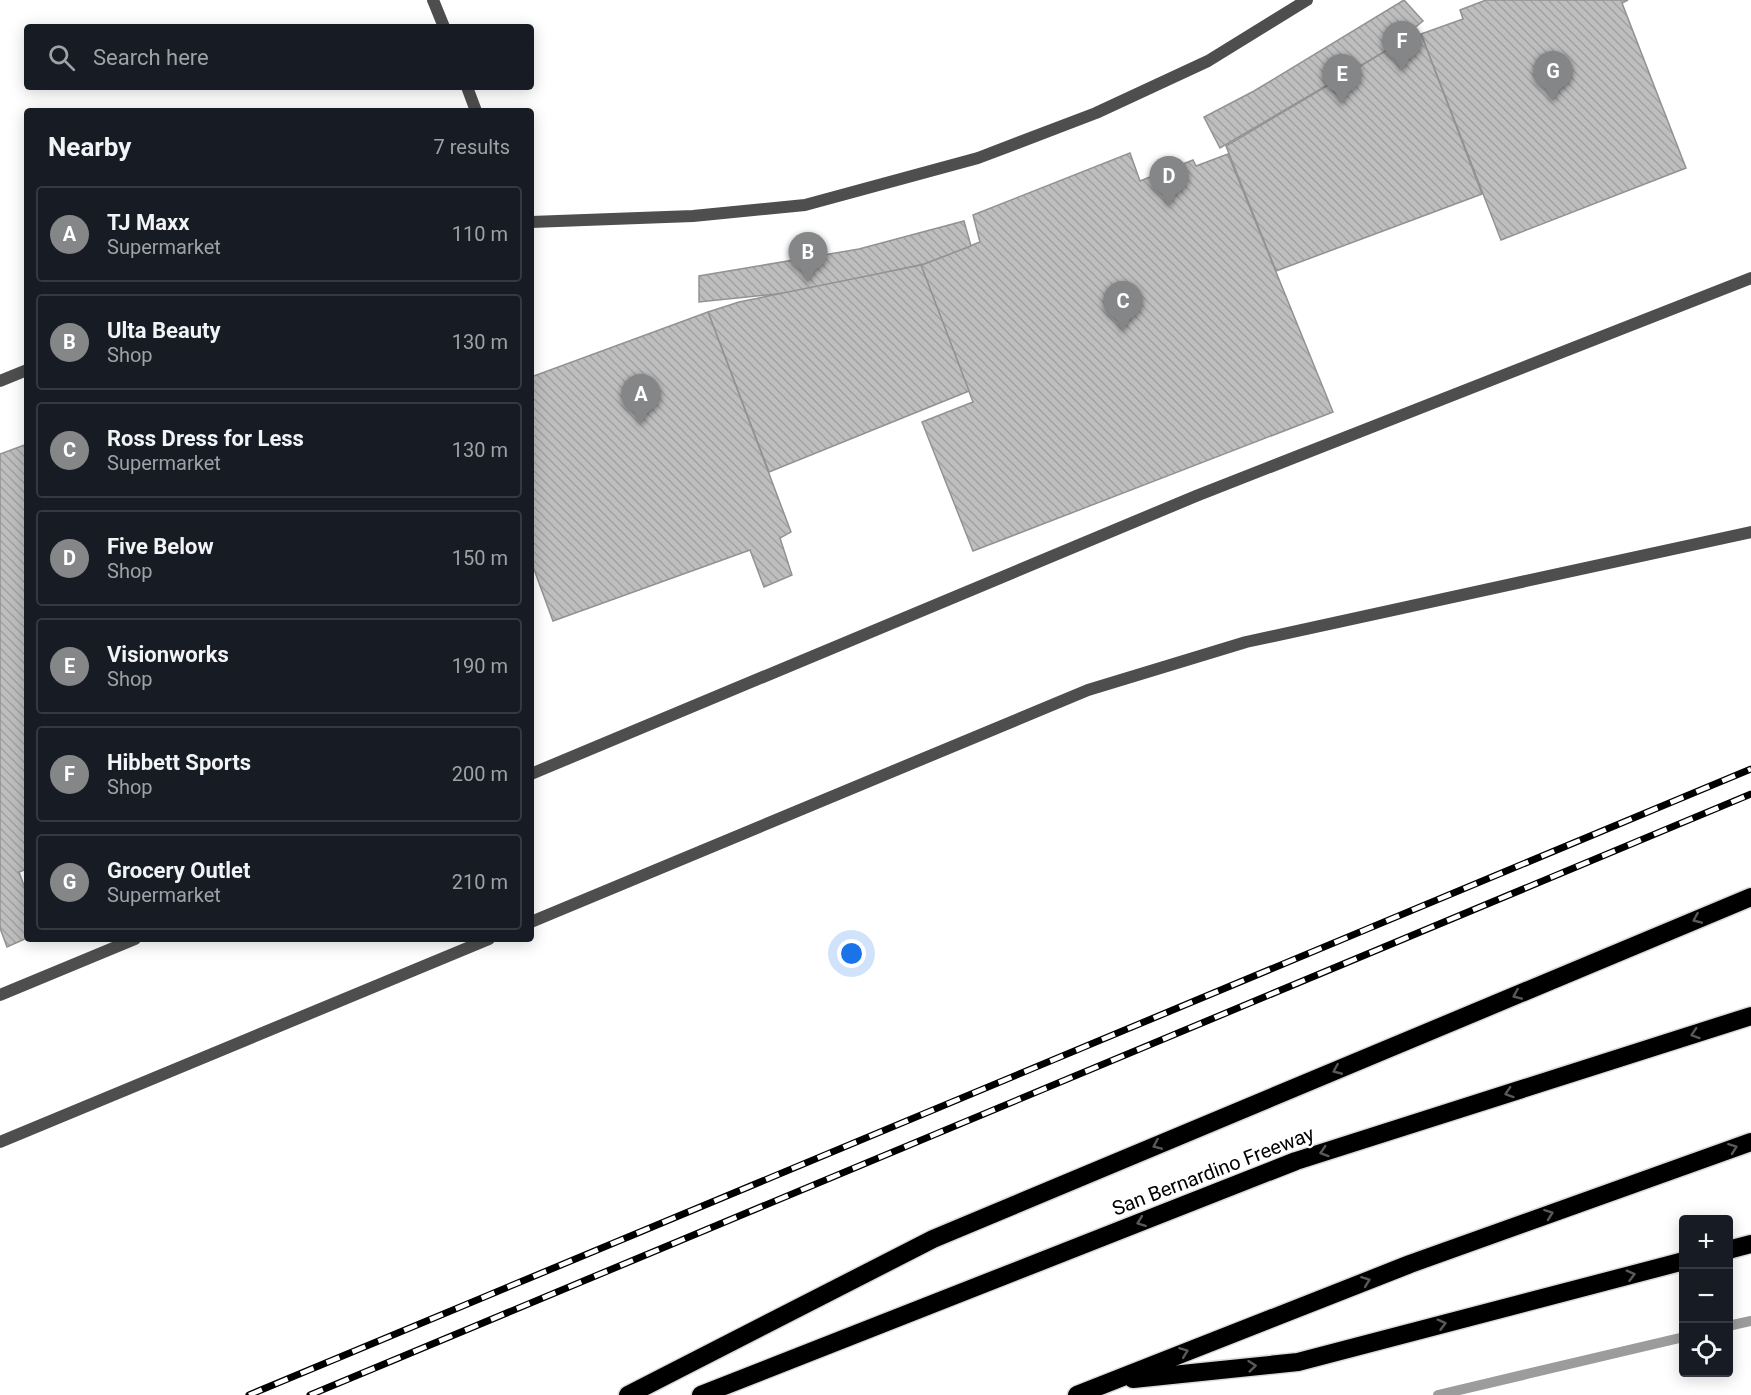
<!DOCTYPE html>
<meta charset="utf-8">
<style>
:root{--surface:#171b24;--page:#20242c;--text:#f1f3f6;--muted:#9ea1a6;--line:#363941;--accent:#858687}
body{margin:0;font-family:Roboto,sans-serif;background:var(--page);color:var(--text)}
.controls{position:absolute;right:18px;bottom:18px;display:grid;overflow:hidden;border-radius:6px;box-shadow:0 3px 15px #0003}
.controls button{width:54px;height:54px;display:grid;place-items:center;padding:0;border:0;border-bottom:2px solid var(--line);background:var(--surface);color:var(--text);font:30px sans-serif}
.you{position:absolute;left:852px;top:954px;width:21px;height:21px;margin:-15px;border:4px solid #fff;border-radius:50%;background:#1a73e8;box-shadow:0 0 0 9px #1a73e833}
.badge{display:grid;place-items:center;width:39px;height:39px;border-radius:50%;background:var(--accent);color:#fff;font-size:20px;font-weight:700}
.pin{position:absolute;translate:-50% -50px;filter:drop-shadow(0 2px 3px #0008)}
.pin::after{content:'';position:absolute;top:32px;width:21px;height:18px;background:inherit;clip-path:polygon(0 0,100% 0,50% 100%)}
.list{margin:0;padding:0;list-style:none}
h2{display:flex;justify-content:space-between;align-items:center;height:78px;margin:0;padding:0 24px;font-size:26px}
h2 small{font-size:20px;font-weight:400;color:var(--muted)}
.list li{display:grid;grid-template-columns:39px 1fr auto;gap:18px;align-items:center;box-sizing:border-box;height:96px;margin:0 12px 12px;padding:0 12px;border:2px solid var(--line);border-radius:6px}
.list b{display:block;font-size:22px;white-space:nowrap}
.list p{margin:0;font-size:20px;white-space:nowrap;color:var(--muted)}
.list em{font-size:20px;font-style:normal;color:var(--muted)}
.icon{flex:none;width:33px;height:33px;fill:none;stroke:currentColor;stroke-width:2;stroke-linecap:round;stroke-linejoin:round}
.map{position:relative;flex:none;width:1751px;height:1395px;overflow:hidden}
.search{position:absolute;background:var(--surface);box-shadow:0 3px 15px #0003;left:24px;top:24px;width:510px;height:66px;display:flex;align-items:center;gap:15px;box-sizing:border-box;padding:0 21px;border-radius:6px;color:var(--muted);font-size:22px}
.panel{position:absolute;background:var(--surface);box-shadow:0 3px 15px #0003;left:24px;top:108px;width:510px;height:834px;border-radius:6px}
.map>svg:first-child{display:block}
</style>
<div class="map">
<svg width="1751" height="1395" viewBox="0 0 1751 1395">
<defs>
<pattern id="building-back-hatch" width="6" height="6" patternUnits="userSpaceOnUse" patternTransform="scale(1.5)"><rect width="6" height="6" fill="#bebebe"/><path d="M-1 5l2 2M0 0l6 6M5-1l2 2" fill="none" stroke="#a2a2a2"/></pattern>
</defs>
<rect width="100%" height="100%" fill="#fff"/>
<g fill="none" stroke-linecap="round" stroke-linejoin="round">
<g stroke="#9c9c9c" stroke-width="10">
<path d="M 1728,1326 L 1751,1321"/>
<path d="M 1438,1395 L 1684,1337"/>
</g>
</g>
<g fill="url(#building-back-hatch)" stroke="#929292" stroke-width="1.5">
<path d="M 1404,0 L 1423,21 L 1389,49 L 1220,148 L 1204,117 L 1254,91 Z"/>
<path d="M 1486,0 L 1628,0 L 1622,3 L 1686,168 L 1501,240 L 1421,34 L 1463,19 L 1460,10 Z"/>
<path d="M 1421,34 L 1482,194 L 1276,271 L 1226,146 L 1389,49 Z"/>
<path d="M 1130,153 L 1140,181 L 1193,160 L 1196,166 L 1228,154 L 1333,412 L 973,551 L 922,422 L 973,402 L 921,265 L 980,242 L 973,215 Z"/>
<path d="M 964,221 L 971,246 L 924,264 L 797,292 L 699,302 L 699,276 L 859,249 Z"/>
<path d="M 921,265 L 969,391 L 769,472 L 708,312 L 739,302 Z"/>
<path d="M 708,312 L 791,532 L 780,538 L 792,575 L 764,587 L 750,550 L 553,621 L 531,561 L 531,377 Z"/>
<path d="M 27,444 L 27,869 L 19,872 L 27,894 L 27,938 L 7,947 L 0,928 L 0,454 Z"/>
</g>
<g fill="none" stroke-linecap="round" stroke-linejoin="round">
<g stroke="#dbdbdb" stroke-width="21">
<g id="highway">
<path d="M 1728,1250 L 1751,1244"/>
<path d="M 1133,1379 L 1298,1362 L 1684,1261"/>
<path d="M 628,1395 L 933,1239 L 1751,897"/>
<path d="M 701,1395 L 1296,1161 L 1751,1016"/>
<path d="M 1077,1395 L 1410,1264 L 1751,1142"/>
</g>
</g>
<g stroke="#4e4e4e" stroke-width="12">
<path d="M 433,0 L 444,27"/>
<path d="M 467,87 L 476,111"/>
<path d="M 531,222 L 693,216 L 805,205 L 978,158 L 1096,113 L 1208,61 L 1307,0"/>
<path d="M 0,381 L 27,370"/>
<path d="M 531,774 L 1196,496 L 1751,278"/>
<path d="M 531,922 L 1088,690 L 1246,642 L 1751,532"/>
<path d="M 0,995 L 135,939"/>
<path d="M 0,1142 L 489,939"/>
</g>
<use href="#highway" stroke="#000" stroke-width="18"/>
<g stroke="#000" stroke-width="7">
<g id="rail">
<path d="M 249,1395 L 1751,769"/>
<path d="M 310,1395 L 1751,794"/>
</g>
</g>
<use href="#rail" stroke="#fff" stroke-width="4.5" stroke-dasharray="14" stroke-linecap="butt"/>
</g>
<defs><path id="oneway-chevron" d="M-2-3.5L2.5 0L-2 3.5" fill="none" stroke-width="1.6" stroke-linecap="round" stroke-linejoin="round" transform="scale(1.5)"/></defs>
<g stroke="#595959">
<use href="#oneway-chevron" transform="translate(1697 919) rotate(157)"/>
<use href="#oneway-chevron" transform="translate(1517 995) rotate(157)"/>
<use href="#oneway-chevron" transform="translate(1695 1034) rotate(162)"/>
<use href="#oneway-chevron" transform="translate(1337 1070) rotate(157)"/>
<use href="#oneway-chevron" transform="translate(1509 1093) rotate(162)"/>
<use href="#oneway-chevron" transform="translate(1157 1145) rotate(157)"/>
<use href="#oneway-chevron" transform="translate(1733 1148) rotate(-20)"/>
<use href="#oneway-chevron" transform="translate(1324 1152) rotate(162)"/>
<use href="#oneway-chevron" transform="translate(1549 1214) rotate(-20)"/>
<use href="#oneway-chevron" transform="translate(1141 1222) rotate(159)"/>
<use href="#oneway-chevron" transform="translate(1631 1275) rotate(-15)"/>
<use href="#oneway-chevron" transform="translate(1366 1281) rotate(-21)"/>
<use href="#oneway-chevron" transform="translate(1442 1324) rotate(-15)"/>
<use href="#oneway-chevron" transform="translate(1184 1352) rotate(-21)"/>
<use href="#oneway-chevron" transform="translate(1252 1366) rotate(-6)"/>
</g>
<g text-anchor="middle" stroke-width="4.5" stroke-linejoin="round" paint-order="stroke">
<g font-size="20" fill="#000" stroke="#fff">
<text transform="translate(1213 1171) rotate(-21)" y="7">San Bernardino Freeway</text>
</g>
</g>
</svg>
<div class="controls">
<button>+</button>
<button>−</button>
<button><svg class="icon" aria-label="locate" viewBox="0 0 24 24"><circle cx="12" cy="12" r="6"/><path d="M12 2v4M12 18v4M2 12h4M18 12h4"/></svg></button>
</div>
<div class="you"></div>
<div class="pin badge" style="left:641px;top:424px">A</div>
<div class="pin badge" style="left:808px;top:282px">B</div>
<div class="pin badge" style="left:1123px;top:331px">C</div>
<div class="pin badge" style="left:1169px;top:206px">D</div>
<div class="pin badge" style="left:1342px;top:104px">E</div>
<div class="pin badge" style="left:1402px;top:71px">F</div>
<div class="pin badge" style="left:1553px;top:101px">G</div>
<div class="search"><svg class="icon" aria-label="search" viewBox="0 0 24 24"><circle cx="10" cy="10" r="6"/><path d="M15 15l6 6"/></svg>Search here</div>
<section class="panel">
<h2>Nearby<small>7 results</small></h2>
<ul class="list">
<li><span class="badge">A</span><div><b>TJ Maxx</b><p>Supermarket</p></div><em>110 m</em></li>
<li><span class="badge">B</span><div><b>Ulta Beauty</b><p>Shop</p></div><em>130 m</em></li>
<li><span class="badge">C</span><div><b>Ross Dress for Less</b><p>Supermarket</p></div><em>130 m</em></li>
<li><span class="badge">D</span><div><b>Five Below</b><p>Shop</p></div><em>150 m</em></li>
<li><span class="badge">E</span><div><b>Visionworks</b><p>Shop</p></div><em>190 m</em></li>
<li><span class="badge">F</span><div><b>Hibbett Sports</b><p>Shop</p></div><em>200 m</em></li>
<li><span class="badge">G</span><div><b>Grocery Outlet</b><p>Supermarket</p></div><em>210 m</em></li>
</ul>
</section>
</div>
